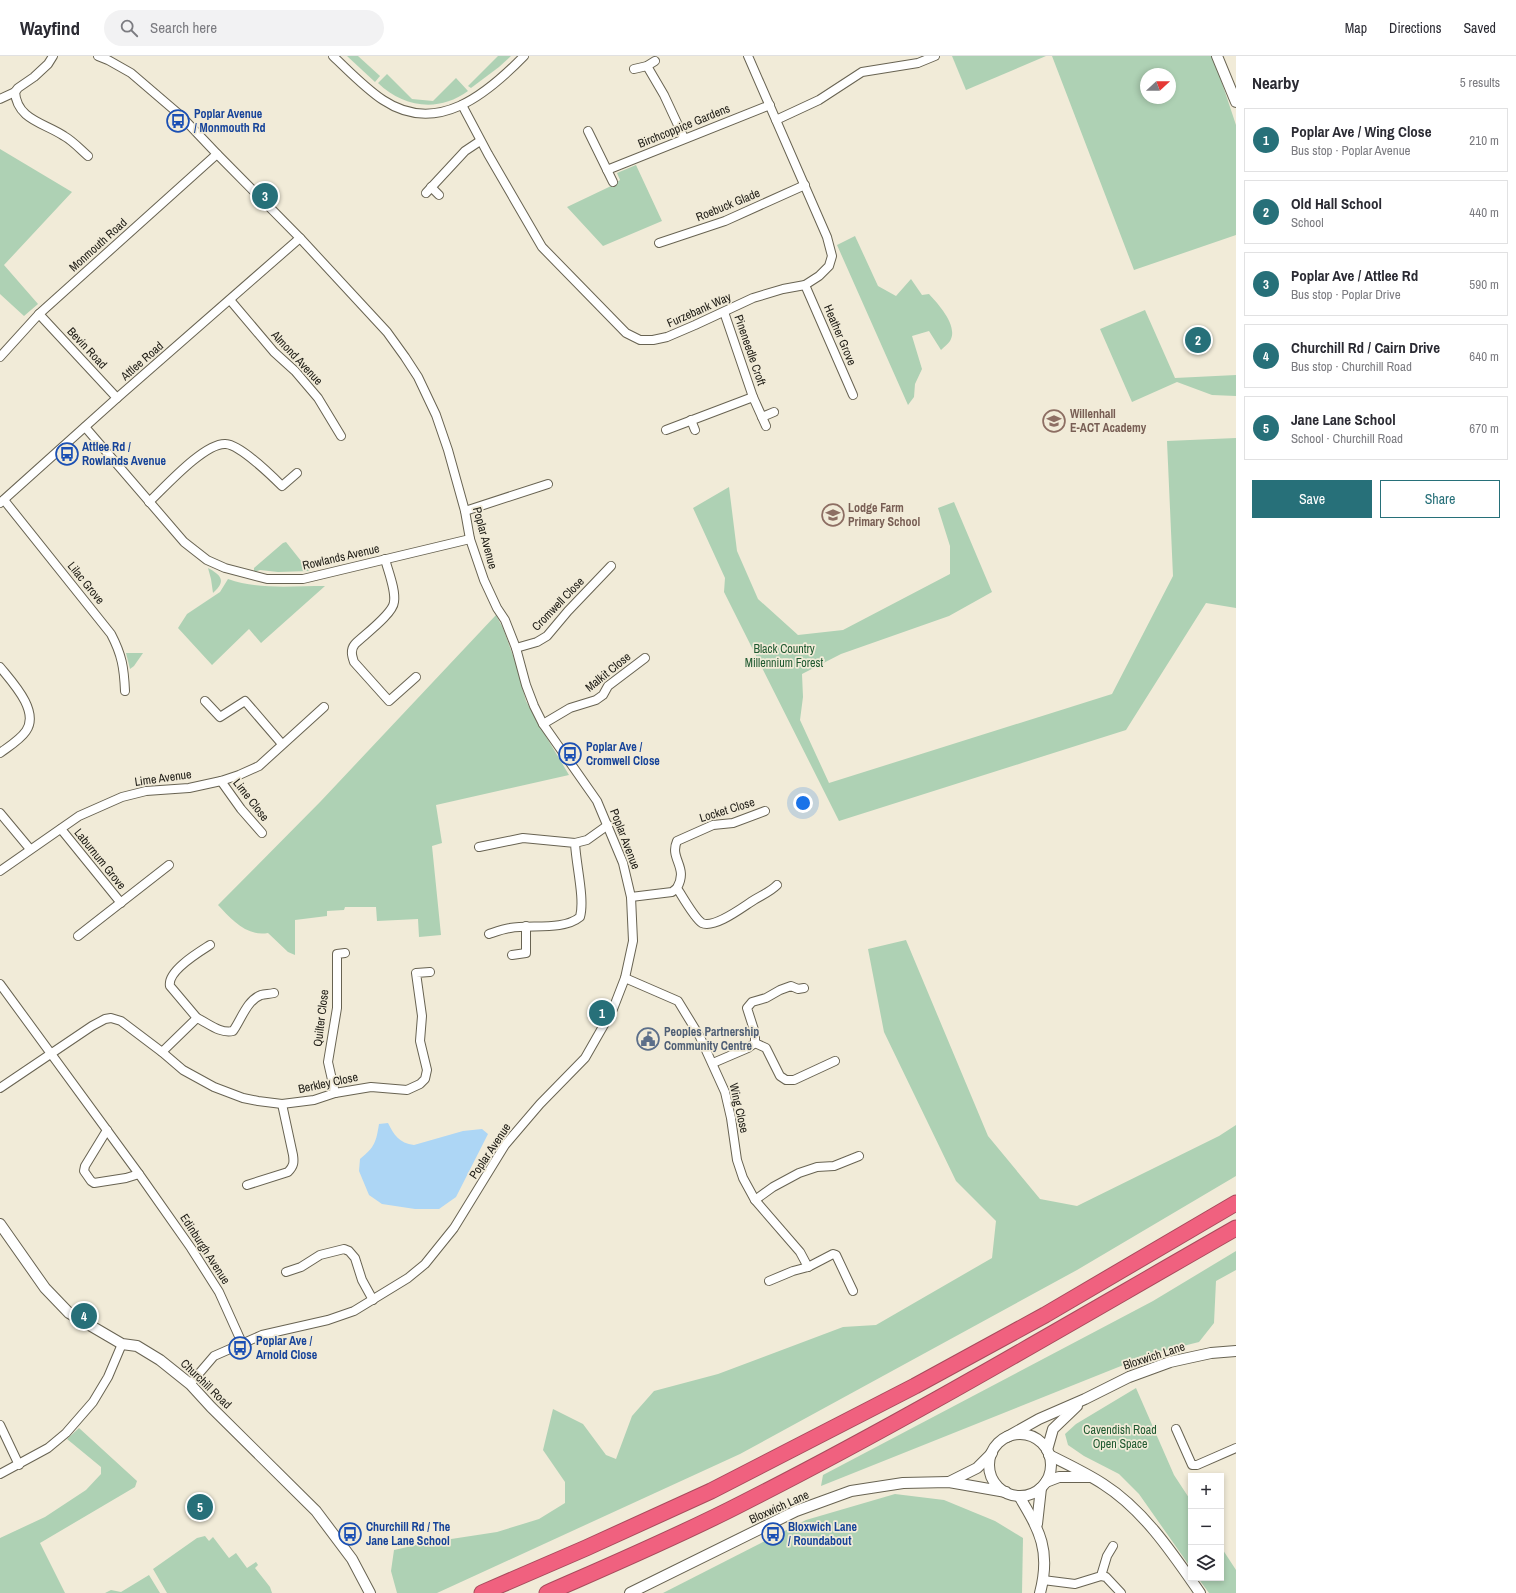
<!DOCTYPE html>
<meta charset="utf-8">
<style>
:root{--surface:#fff;--page:#f2f2f3;--text:#2b2b33;--muted:#7c7c81;--line:#e1e1e2;--accent:#277079}
body{margin:0;font-family:"Archivo Narrow",sans-serif;background:var(--page);color:var(--text)}
.controls{position:absolute;right:12px;bottom:12px;display:grid;overflow:hidden;border-radius:0px;box-shadow:0 2px 6px #0003}
.controls button{width:36px;height:36px;display:grid;place-items:center;padding:0;border:0;border-bottom:1px solid var(--line);background:var(--surface);color:var(--text);font:20px sans-serif}
.compass{position:absolute;left:1140px;top:12px;width:36px;height:36px;border-radius:50%;background:var(--surface);box-shadow:0 2px 6px #0003;rotate:69deg}
.you{position:absolute;left:803px;top:747px;width:14px;height:14px;margin:-10px;border:3px solid #fff;border-radius:50%;background:#1a73e8;box-shadow:0 0 0 6px #1a73e833}
.badge{display:grid;place-items:center;width:26px;height:26px;border-radius:50%;background:var(--accent);color:#fff;font-size:13px;font-weight:700}
.pin{position:absolute;translate:-50% -50%;border:2px solid #fff;box-shadow:0 1px 4px #0006}
.list{margin:0;padding:0;list-style:none}
h2{display:flex;justify-content:space-between;align-items:center;height:52px;margin:0;padding:0 16px;font-size:17px}
h2 small{font-size:13px;font-weight:400;color:var(--muted)}
.list li{display:grid;grid-template-columns:26px 1fr auto;gap:12px;align-items:center;box-sizing:border-box;height:64px;margin:0 8px 8px;padding:0 8px;border:1px solid var(--line);border-radius:0px}
.list b{display:block;font-size:15px;white-space:nowrap}
.list p{margin:0;font-size:13px;white-space:nowrap;color:var(--muted)}
.list em{font-size:13px;font-style:normal;color:var(--muted)}
.actions{display:flex;gap:8px;padding:12px 16px}
.actions a{flex:1;padding:9px 0;border:1px solid var(--accent);border-radius:0px;text-align:center;font-size:14px;color:var(--accent)}
.actions .main{background:var(--accent);color:#fff}
.icon{flex:none;width:22px;height:22px;fill:none;stroke:currentColor;stroke-width:2;stroke-linecap:round;stroke-linejoin:round}
.map{position:relative;flex:none;width:1236px;height:1537px;overflow:hidden}
header{display:flex;align-items:center;gap:24px;box-sizing:border-box;height:56px;padding:0 20px;background:var(--surface);border-bottom:1px solid var(--line)}
header strong{font-size:19px}
nav{display:flex;gap:22px;margin-inline-start:auto;font-size:14px}
.search{width:280px;height:36px;background:var(--page);display:flex;align-items:center;gap:10px;box-sizing:border-box;padding:0 14px;border-radius:22px;color:var(--muted);font-size:15px}
main{display:flex}
aside{flex:1;background:var(--surface)}
.map>svg:first-child{display:block}
</style>
<header>
<strong>Wayfind</strong>
<div class="search"><svg class="icon" aria-label="search" viewBox="0 0 24 24"><circle cx="10" cy="10" r="6"/><path d="M15 15l6 6"/></svg>Search here</div>
<nav><a>Map</a><a>Directions</a><a>Saved</a></nav>
</header>
<main>
<div class="map">
<svg width="1236" height="1537" viewBox="0 0 1236 1537">
<rect width="100%" height="100%" fill="#f1ebd8"/>
<g fill="#aed1b4" fill-rule="evenodd">
<path d="M 347,0 L 358,0 L 380,20 L 375,26 Z"/>
<path d="M 498,0 L 511,0 L 499,11 L 471,32 L 468,30 Z"/>
<path d="M 952,0 L 1046,0 L 966,34 Z"/>
<path d="M 1052,0 L 1213,0 L 1236,69 L 1236,179 L 1134,214 ZM 1146,18 L 1170,18 L 1170,42 L 1146,42 Z"/>
<path d="M 387,18 L 412,43 L 433,45 L 456,22 L 468,35 C 438,57 403,51 378,27 Z"/>
<path d="M 0,93 L 72,136 L 4,209 L 38,248 L 24,260 L 0,238 Z"/>
<path d="M 636,109 L 662,165 L 603,190 L 567,151 L 609,131 L 620,124 L 617,117 Z"/>
<path d="M 855,180 L 878,230 L 896,240 L 911,223 L 922,239 L 929,238 C 938,248 959,270 950,285 C 948,288 944,291 941,294 L 929,275 L 912,280 L 922,313 L 915,328 L 914,341 L 908,349 L 837,189 Z"/>
<path d="M 1145,254 L 1175,322 L 1236,319 L 1236,340 L 1212,339 L 1177,326 L 1132,346 L 1100,273 Z"/>
<path d="M 1236,382 L 1236,552 L 1206,547 L 1126,674 L 839,765 L 724,536 L 725,522 L 693,452 L 729,431 L 737,495 L 758,543 L 798,579 L 843,574 L 950,518 L 950,490 L 938,452 L 954,446 L 992,536 L 949,560 L 841,598 L 802,618 L 803,641 L 800,664 L 829,727 L 1112,638 L 1173,520 L 1167,385 Z"/>
<path d="M 286,486 L 309,515 L 278,516 L 260,514 L 254,516 L 254,512 L 283,487 Z"/>
<path d="M 208,512 C 221,519 227,525 213,537 L 211,523 Z"/>
<path d="M 228,523 C 258,534 293,530 325,530 L 261,587 L 249,573 L 212,609 L 178,572 L 187,558 L 220,536 Z"/>
<path d="M 496,559 L 503,572 L 516,608 L 526,645 L 544,677 L 569,719 L 436,749 L 442,787 L 432,790 L 441,879 L 419,881 L 418,863 L 377,865 L 376,851 L 345,851 L 344,854 L 327,855 L 327,860 L 295,864 L 295,899 L 288,896 L 268,877 C 247,881 231,863 218,849 L 321,745 Z"/>
<path d="M 126,597 L 143,597 L 134,610 L 130,613 Z"/>
<path d="M 906,884 L 988,1080 L 1040,1143 L 1077,1150 L 1219,1080 L 1236,1069 L 1236,1120 L 1077,1214 L 740,1398 L 437,1537 L 397,1537 L 391,1515 L 394,1494 L 425,1487 L 497,1476 L 539,1463 L 565,1447 L 565,1426 L 543,1394 L 553,1353 L 583,1368 L 606,1399 L 616,1403 L 632,1360 L 654,1335 L 718,1318 L 843,1271 L 876,1269 L 992,1202 L 996,1165 L 956,1125 L 884,976 L 868,893 Z"/>
<path d="M 1236,1195 L 1236,1214 L 1216,1225 L 1214,1267 L 1199,1286 L 1151,1298 L 821,1430 L 823,1419 L 1153,1245 Z"/>
<path d="M 1136,1332 L 1174,1419 L 1191,1445 L 1191,1512 L 1139,1438 L 1119,1418 L 1084,1400 L 1068,1389 L 1065,1378 L 1076,1368 Z"/>
<path d="M 79,1372 L 137,1425 L 135,1431 L 40,1487 L 65,1537 L 0,1537 L 0,1482 L 45,1461 L 86,1434 L 101,1418 L 101,1411 L 67,1383 Z"/>
<path d="M 895,1438 L 944,1444 L 995,1465 L 1023,1482 L 1022,1537 L 663,1537 L 806,1464 Z"/>
<path d="M 205,1480 L 209,1485 L 213,1481 L 229,1502 L 236,1497 L 247,1512 L 256,1506 L 258,1509 L 255,1512 L 270,1531 L 272,1537 L 167,1537 L 153,1513 L 197,1482 Z"/>
<path d="M 1221,1491 L 1236,1514 L 1236,1537 L 1209,1537 L 1198,1522 L 1221,1522 Z"/>
<path d="M 149,1519 L 160,1537 L 105,1537 L 111,1534 L 121,1536 Z"/>
</g>
<path fill="#add6f5" d="M 388,1067 C 394,1079 399,1087 414,1089 L 463,1075 L 482,1073 L 488,1078 L 456,1141 L 439,1153 L 415,1153 L 382,1148 L 369,1139 L 359,1115 L 360,1103 C 375,1091 376,1086 379,1068 Z"/>
<g fill="none" stroke-linecap="round" stroke-linejoin="round">
<g stroke="#686352" stroke-width="10">
<g id="minor">
<path d="M 98,0 L 108,4 L 131,17 L 180,59 L 217,98 L 300,182 L 387,276 L 405,301 L 418,321 L 436,359 L 448,394 L 465,455 L 470,483 L 484,524 L 497,552 L 505,564 L 516,592 L 526,629 L 534,650 L 543,668 L 597,745 L 623,807 L 631,841 L 633,885 L 625,922 L 613,953 L 585,1002 L 540,1048 L 505,1089 L 454,1172 L 425,1208 L 408,1222 L 354,1255 L 328,1264 L 262,1279 L 214,1300 L 190,1328"/>
<path d="M 333,0 C 349,15 365,32 383,44 C 437,80 487,38 524,0"/>
<path d="M 647,10 L 664,39 L 684,82"/>
<path d="M 634,13 L 647,10 L 655,5"/>
<path d="M 15,36 C 17,64 45,67 64,80 C 73,85 81,94 88,100"/>
<path d="M 0,43 L 15,36 L 18,32 L 34,21 L 48,8 L 53,0"/>
<path d="M 462,49 L 488,98 L 542,191 L 626,277 L 640,284 L 653,284 L 667,281 L 695,269 L 753,242 L 783,233 L 805,229 L 819,220 L 829,210 L 832,200 L 827,181 L 748,0"/>
<path d="M 776,64 L 819,44 L 862,16 L 918,7 L 935,0"/>
<path d="M 588,75 L 613,126"/>
<path d="M 607,114 L 770,49"/>
<path d="M 431,131 L 439,139"/>
<path d="M 426,137 L 465,95 L 480,85"/>
<path d="M 659,187 L 725,165 L 805,129"/>
<path d="M 805,229 L 853,339"/>
<path d="M 230,244 L 274,296 L 295,315 L 318,342 L 341,380"/>
<path d="M 39,258 L 117,342"/>
<path d="M 0,301 L 39,258 L 217,98"/>
<path d="M 753,341 L 766,370"/>
<path d="M 762,361 L 774,356"/>
<path d="M 691,364 L 695,374"/>
<path d="M 85,371 L 184,486 L 207,504 L 225,512 L 267,523 L 303,523 L 470,483"/>
<path d="M 666,374 L 753,341 L 724,256"/>
<path d="M 4,444 L 111,578 C 122,599 124,612 125,635"/>
<path d="M 149,446 C 165,431 205,386 226,388 C 240,389 272,420 282,430 L 297,417"/>
<path d="M 0,447 L 117,342 L 300,182"/>
<path d="M 465,455 L 548,428"/>
<path d="M 385,503 C 388,515 396,534 394,546 C 393,558 364,579 355,588 C 350,594 352,600 354,606 L 389,645 L 416,621"/>
<path d="M 516,592 L 537,586 L 547,580 L 568,555 L 611,510"/>
<path d="M 0,611 C 12,626 40,655 26,675 C 20,684 8,691 0,697"/>
<path d="M 205,645 L 220,661 L 245,645 L 282,688"/>
<path d="M 543,668 L 570,652 L 596,644 L 603,639 L 608,630 L 645,602"/>
<path d="M 221,725 L 241,753 L 262,777"/>
<path d="M 765,755 L 733,767 L 713,769 L 677,785 C 669,803 689,811 677,832 C 682,840 695,863 702,867 C 715,873 744,850 754,844 C 762,839 770,836 777,829"/>
<path d="M 0,757 L 30,793"/>
<path d="M 61,773 L 121,847"/>
<path d="M 575,787 L 587,784 L 608,769"/>
<path d="M 479,791 L 523,782 L 575,787 C 576,809 585,843 580,861 C 563,875 530,868 510,872 C 503,873 495,876 489,878"/>
<path d="M 0,815 L 79,760 L 122,741 L 146,735 L 189,732 L 221,725 L 239,719 L 259,710 L 324,651"/>
<path d="M 631,841 L 672,836 L 677,832"/>
<path d="M 78,880 L 169,809"/>
<path d="M 512,899 L 526,897 L 526,870"/>
<path d="M 625,922 L 678,945 L 700,981 L 725,1036 L 731,1062 L 737,1104 L 743,1122 L 755,1144 L 800,1196 L 808,1211 L 833,1198 L 836,1199 L 853,1235"/>
<path d="M 0,928 L 139,1118 L 191,1192 L 219,1236 L 242,1287"/>
<path d="M 804,932 L 798,933 L 791,930 L 780,934 L 766,942 L 752,946 L 747,952 L 755,977 L 755,987 L 766,992 L 780,1020 L 786,1024 L 794,1024 L 835,1005"/>
<path d="M 197,962 L 170,930 C 167,915 199,896 210,889"/>
<path d="M 162,996 L 197,962 C 208,967 220,978 233,975 C 241,964 247,944 261,939 C 265,938 270,938 274,937"/>
<path d="M 713,1007 L 748,992 L 755,987"/>
<path d="M 0,1032 L 92,970 L 105,963 L 111,962 L 121,965 L 162,996 L 183,1014 L 214,1031 L 243,1042 L 258,1045 L 282,1048 L 314,1044 L 335,1037 L 371,1031 L 407,1034 L 420,1028 L 425,1023 L 427,1014 L 420,985 L 422,960 L 416,917 L 430,916"/>
<path d="M 335,1037 L 328,1006 L 337,952 L 337,898 L 345,897"/>
<path d="M 107,1074 L 85,1110 L 84,1115 L 91,1125 L 94,1127 L 126,1122 L 139,1118"/>
<path d="M 247,1129 L 288,1116 C 294,1110 294,1106 293,1099 L 282,1048"/>
<path d="M 755,1144 L 773,1131 L 799,1117 L 817,1111 L 834,1110 L 859,1100"/>
<path d="M 286,1216 L 301,1211 L 320,1199 L 344,1193 L 349,1195 L 355,1202 L 362,1224 L 373,1244"/>
<path d="M 769,1225 L 793,1215 L 808,1211"/>
<path d="M 0,1369 L 19,1409"/>
<path d="M 1176,1373 L 1192,1409 L 1197,1409 L 1236,1392"/>
<path d="M 0,1418 L 48,1392 L 66,1377 L 93,1346 L 108,1321 L 122,1288"/>
<path d="M 1101,1520 L 1106,1521 L 1121,1537"/>
<path d="M 1043,1524 L 1075,1528 L 1101,1520 L 1107,1500 L 1113,1490"/>
</g>
</g>
<g stroke="#686352" stroke-width="12">
<g id="tertiary">
<path d="M 1217,0 L 1236,46"/>
<path d="M 0,1168 L 45,1232 L 69,1257 L 122,1288 L 137,1290 L 160,1304 L 190,1328 L 211,1351 L 316,1455 L 352,1503 L 370,1537"/>
<circle cx="1020" cy="1409" r="31"/>
<path d="M 1007,1381 L 1039,1363 L 1085,1343 L 1129,1321 L 1170,1306 L 1188,1302 L 1211,1297 L 1236,1295"/>
<path d="M 1047,1394 L 1053,1373 L 1077,1350"/>
<path d="M 1049,1399 C 1067,1408 1086,1417 1103,1428 C 1144,1454 1173,1498 1200,1537"/>
<path d="M 949,1426 L 977,1412 L 992,1397"/>
<path d="M 1046,1426 L 1059,1421 L 1090,1421"/>
<path d="M 1019,1440 C 1040,1475 1051,1495 1040,1537"/>
<path d="M 1037,1468 L 1041,1432"/>
<path d="M 630,1537 L 796,1455 L 851,1435 L 903,1427 L 949,1426 L 1006,1436"/>
</g>
</g>
<g stroke="#a84b5c" stroke-width="17">
<g id="motorway">
<path d="M 482,1537 L 586,1492 L 711,1435 L 915,1330 L 1045,1259 L 1236,1147"/>
<path d="M 547,1537 C 613,1508 679,1480 743,1447 C 911,1362 1073,1265 1236,1172"/>
</g>
</g>
<use href="#minor" stroke="#fff" stroke-width="8"/>
<use href="#tertiary" stroke="#fff" stroke-width="10"/>
<use href="#motorway" stroke="#f0617f" stroke-width="15"/>
</g>
<defs>
<g id="bus-ring" transform="scale(1.15)"><circle r="9.5" fill="#f1ebd8" stroke="#1a4fb4" stroke-width="1.5"/><path d="M-5-6H5V4H4V6H2V4H-2V6H-4V4H-5ZM-3.5-4V0h7V-4ZM-3.5 1.2v1.5H-2V1.2ZM2 1.2v1.5H3.5V1.2Z" fill="#1a4fb4"/></g>
<g id="school-ring" transform="scale(1.15)"><circle r="9.5" fill="#f1ebd8" stroke="#8d6e63" stroke-width="1.5"/><path d="M0-5L7-2L0 1L-7-2ZM-4 1L0 2.5L4 1V4Q0 6-4 4Z" fill="#8d6e63"/></g>
<g id="civic-ring" transform="scale(1.15)"><circle r="9.5" fill="#f1ebd8" stroke="#5c6f8a" stroke-width="1.5"/><path d="M-.6-6.5H3V-4.5H.6V-3L4-1V1h2V6H-6V1h2V-1L-.6-3ZM-1.2 2.5V6h2.4V2.5Z" fill="#5c6f8a"/></g>
</defs>
<g fill-rule="evenodd">
<use href="#bus-ring" x="178" y="65"/>
<use href="#school-ring" x="1054" y="365"/>
<use href="#bus-ring" x="67" y="398"/>
<use href="#school-ring" x="833" y="459"/>
<use href="#bus-ring" x="570" y="698"/>
<use href="#civic-ring" x="648" y="983"/>
<use href="#bus-ring" x="240" y="1292"/>
<use href="#bus-ring" x="350" y="1478"/>
<use href="#bus-ring" x="773" y="1478"/>
</g>
<g text-anchor="middle" stroke-width="3.5" stroke-linejoin="round" paint-order="stroke">
<g font-size="12" font-weight="bold" fill="#164399" stroke="#f1ebd8" text-anchor="start">
<text x="194" y="62">Poplar Avenue<tspan x="194" dy="14">/ Monmouth Rd</tspan></text>
<text x="82" y="395">Attlee Rd /<tspan x="82" dy="14">Rowlands Avenue</tspan></text>
<text x="586" y="695">Poplar Ave /<tspan x="586" dy="14">Cromwell Close</tspan></text>
<text x="256" y="1289">Poplar Ave /<tspan x="256" dy="14">Arnold Close</tspan></text>
<text x="366" y="1475">Churchill Rd / The<tspan x="366" dy="14">Jane Lane School</tspan></text>
<text x="788" y="1475">Bloxwich Lane<tspan x="788" dy="14">/ Roundabout</tspan></text>
</g>
<g font-size="12" fill="#23211a" stroke="#f1ebd8">
<text transform="translate(684 70) rotate(-22)" y="4">Birchcoppice Gardens</text>
<text transform="translate(728 149) rotate(-22)" y="4">Roebuck Glade</text>
<text transform="translate(98 189) rotate(-42)" y="4">Monmouth Road</text>
<text transform="translate(699 254) rotate(-24)" y="4">Furzebank Way</text>
<text transform="translate(840 279) rotate(67)" y="4">Heather Grove</text>
<text transform="translate(87 292) rotate(47)" y="4">Bevin Road</text>
<text transform="translate(750 294) rotate(71)" y="4">Pineneedle Croft</text>
<text transform="translate(297 302) rotate(47)" y="4">Almond Avenue</text>
<text transform="translate(142 305) rotate(-41)" y="4">Attlee Road</text>
<text transform="translate(485 482) rotate(75)" y="4">Poplar Avenue</text>
<text transform="translate(341 501) rotate(-13)" y="4">Rowlands Avenue</text>
<text transform="translate(86 527) rotate(51)" y="4">Lilac Grove</text>
<text transform="translate(558 548) rotate(-46)" y="4">Cromwell Close</text>
<text transform="translate(608 616) rotate(-39)" y="4">Malkit Close</text>
<text transform="translate(163 722) rotate(-8)" y="4">Lime Avenue</text>
<text transform="translate(251 744) rotate(52)" y="4">Lime Close</text>
<text transform="translate(727 754) rotate(-17)" y="4">Locket Close</text>
<text transform="translate(625 783) rotate(69)" y="4">Poplar Avenue</text>
<text transform="translate(100 803) rotate(51)" y="4">Laburnum Grove</text>
<text transform="translate(321 962) rotate(-83)" y="4">Quilter Close</text>
<text transform="translate(328 1027) rotate(-12)" y="4">Berkley Close</text>
<text transform="translate(739 1052) rotate(77)" y="4">Wing Close</text>
<text transform="translate(490 1095) rotate(-56)" y="4">Poplar Avenue</text>
<text transform="translate(205 1193) rotate(57)" y="4">Edinburgh Avenue</text>
<text transform="translate(1154 1300) rotate(-18)" y="4">Bloxwich Lane</text>
<text transform="translate(206 1328) rotate(44)" y="4">Churchill Road</text>
<text transform="translate(779 1451) rotate(-24)" y="4">Bloxwich Lane</text>
</g>
<g font-size="12" font-weight="bold" fill="#785e54" stroke="#f1ebd8" text-anchor="start">
<text x="1070" y="362">Willenhall<tspan x="1070" dy="14">E-ACT Academy</tspan></text>
<text x="848" y="456">Lodge Farm<tspan x="848" dy="14">Primary School</tspan></text>
</g>
<g font-size="12" fill="#1f5930" stroke="#f1ebd8">
<text x="784" y="597">Black Country<tspan x="784" dy="14">Millennium Forest</tspan></text>
<text x="1120" y="1378">Cavendish Road<tspan x="1120" dy="14">Open Space</tspan></text>
</g>
<g font-size="12" font-weight="bold" fill="#4e5e75" stroke="#f1ebd8" text-anchor="start">
<text x="664" y="980">Peoples Partnership<tspan x="664" dy="14">Community Centre</tspan></text>
</g>
</g>
</svg>
<div class="controls">
<button>+</button>
<button>−</button>
<button><svg class="icon" aria-label="layers" viewBox="0 0 24 24"><path d="M12 4l9 5-9 5-9-5zM3 14l9 5 9-5"/></svg></button>
</div>
<svg class="compass" viewBox="-18 -18 36 36"><path d="M0-13l5 13h-10z" fill="#e53935"/><path d="M0 13l5-13h-10z" fill="#7c7c81"/></svg>
<div class="you"></div>
<div class="pin badge" style="left:602px;top:957px">1</div>
<div class="pin badge" style="left:1198px;top:284px">2</div>
<div class="pin badge" style="left:265px;top:140px">3</div>
<div class="pin badge" style="left:84px;top:1260px">4</div>
<div class="pin badge" style="left:200px;top:1451px">5</div>
</div>
<aside>
<h2>Nearby<small>5 results</small></h2>
<ul class="list">
<li><span class="badge">1</span><div><b>Poplar Ave / Wing Close</b><p>Bus stop · Poplar Avenue</p></div><em>210 m</em></li>
<li><span class="badge">2</span><div><b>Old Hall School</b><p>School</p></div><em>440 m</em></li>
<li><span class="badge">3</span><div><b>Poplar Ave / Attlee Rd</b><p>Bus stop · Poplar Drive</p></div><em>590 m</em></li>
<li><span class="badge">4</span><div><b>Churchill Rd / Cairn Drive</b><p>Bus stop · Churchill Road</p></div><em>640 m</em></li>
<li><span class="badge">5</span><div><b>Jane Lane School</b><p>School · Churchill Road</p></div><em>670 m</em></li>
</ul>
<div class="actions"><a class="main">Save</a><a>Share</a></div>
</aside>
</main>
